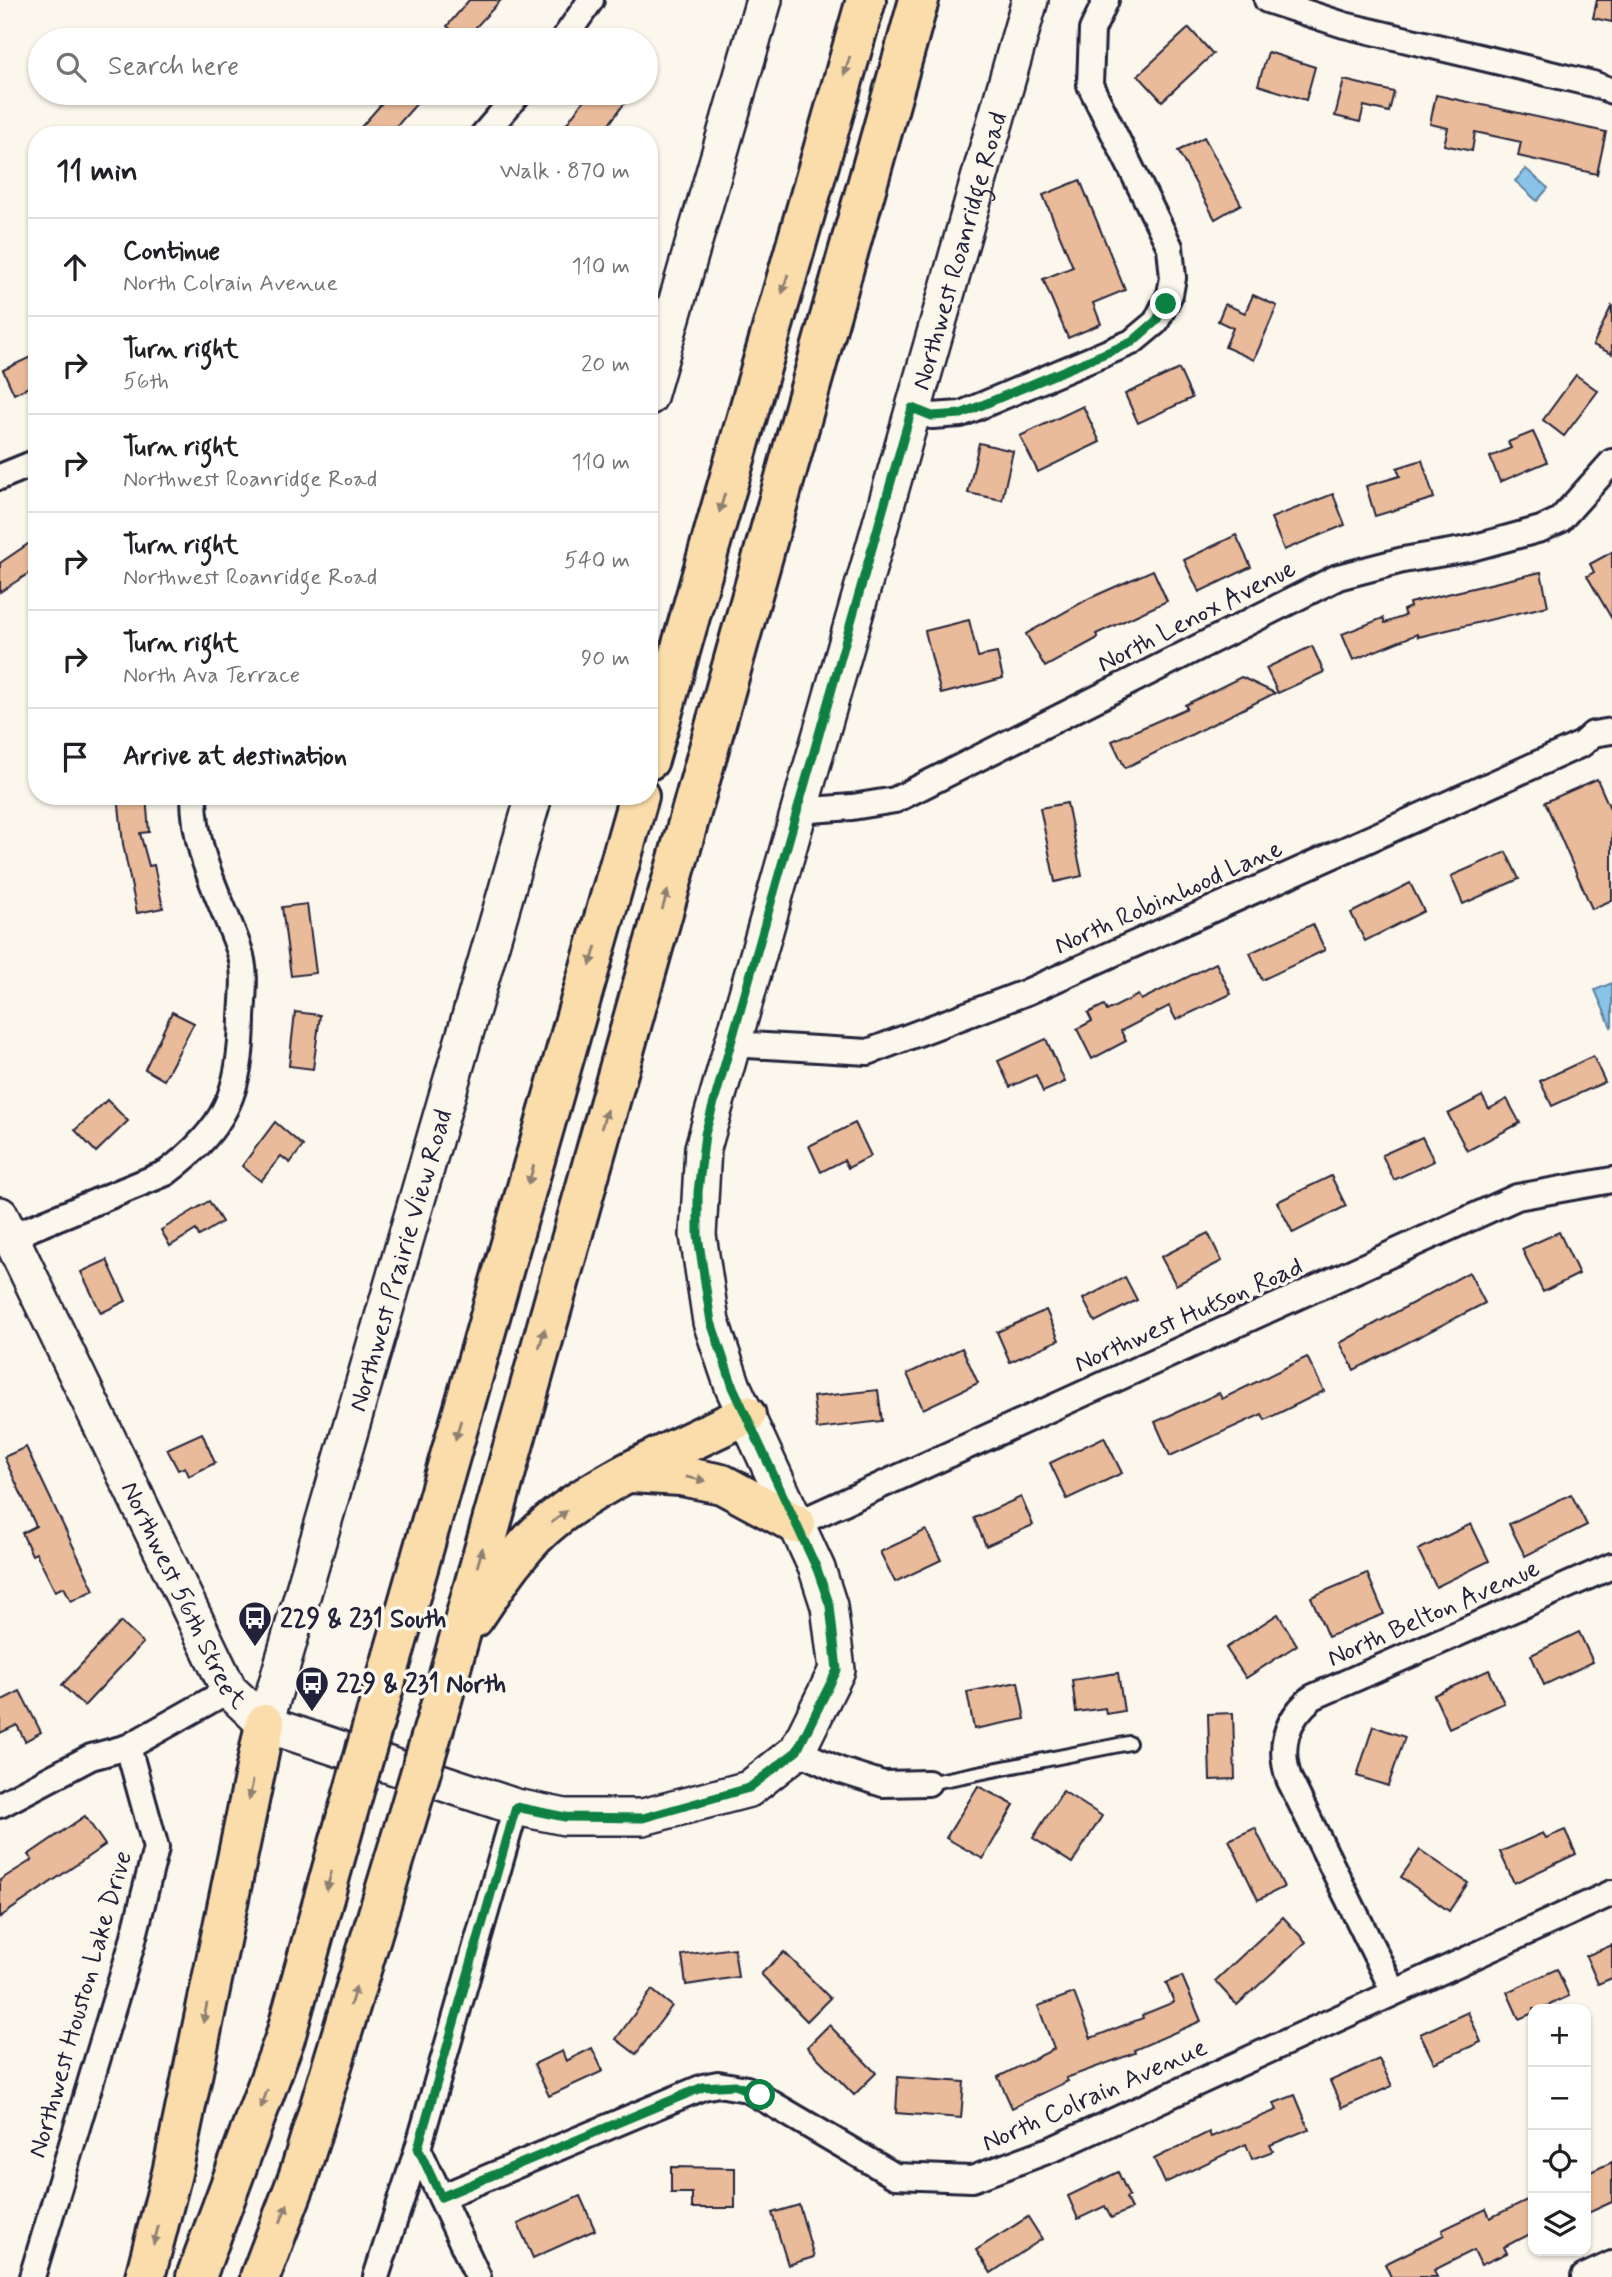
<!DOCTYPE html>
<meta charset="utf-8">
<style>
:root{--surface:#fff;--page:#f6f6f6;--text:#202124;--muted:#757577;--line:#e0e0e0}
body{margin:0;font-family:Mynerve,sans-serif;background:var(--page);color:var(--text)}
.controls{position:absolute;right:21px;bottom:21px;display:grid;overflow:hidden;border-radius:14px;box-shadow:0 2px 5px #0004}
.controls button{width:63px;height:63px;display:grid;place-items:center;padding:0;border:0;border-bottom:2px solid var(--line);background:var(--surface);color:var(--text);font:35px sans-serif}
.stop{position:absolute;width:21px;height:21px;margin:-16px;border:5px solid #0b8043;border-radius:50%;background:#fff}
.stop.end{background:#0b8043;border-color:#fff;box-shadow:0 2px 7px #0008}
.list{margin:0;padding:0;list-style:none}
h2{display:flex;justify-content:space-between;align-items:center;height:91px;margin:0;padding:0 28px;font-size:30px}
h2 small{font-size:23px;font-weight:400;color:var(--muted)}
.list li{display:grid;grid-template-columns:46px 1fr auto;gap:21px;align-items:center;box-sizing:border-box;height:98px;padding:0 28px;border-top:2px solid var(--line)}
.list b{display:block;font-size:26px;white-space:nowrap}
.list p{margin:0;font-size:23px;white-space:nowrap;color:var(--muted)}
.list em{font-size:23px;font-style:normal;color:var(--muted)}
.icon{flex:none;width:38px;height:38px;fill:none;stroke:currentColor;stroke-width:2;stroke-linecap:round;stroke-linejoin:round}
.map{position:relative;flex:none;width:1612px;height:2277px;overflow:hidden}
.search{position:absolute;background:var(--surface);box-shadow:0 2px 5px #0004;left:28px;top:28px;width:630px;height:77px;display:flex;align-items:center;gap:18px;box-sizing:border-box;padding:0 24px;border-radius:38px;color:var(--muted);font-size:26px}
.panel{position:absolute;background:var(--surface);box-shadow:0 2px 5px #0004;left:28px;top:126px;width:630px;height:679px;border-radius:28px}
.map>svg:first-child{display:block}
</style>
<div class="map">
<svg width="1612" height="2277" viewBox="0 0 1612 2277">
<rect width="100%" height="100%" fill="#fbf7ec"/>
<filter id="ink" filterUnits="userSpaceOnUse"><feTurbulence type="fractalNoise" baseFrequency=".0143" numOctaves="2"/><feDisplacementMap in="SourceGraphic" scale="14" xChannelSelector="R" yChannelSelector="G"/><feConvolveMatrix kernelMatrix="1 2 1 2 8 2 1 2 1" color-interpolation-filters="sRGB"/></filter>
<g filter="url(#ink)">
<g fill="#89c3e8" stroke="#6083a3" stroke-width="2">
<path d="M 1526,169 L 1548,188 L 1537,201 L 1515,181 Z"/>
<path d="M 1612,983 L 1612,1026 L 1611,1027 L 1595,990 Z"/>
</g>
<g fill="#eabb9a" stroke="#22223b" stroke-width="2">
<path d="M 469,0 L 501,0 L 464,40 L 447,26 Z"/>
<path d="M 1597,0 L 1612,0 L 1612,22 L 1593,18 Z"/>
<path d="M 1189,28 L 1213,54 L 1162,101 L 1138,75 Z"/>
<path d="M 1268,52 L 1315,67 L 1306,100 L 1258,85 Z"/>
<path d="M 1344,80 L 1394,92 L 1389,112 L 1364,106 L 1360,122 L 1335,116 Z"/>
<path d="M 391,93 L 426,93 L 389,135 L 354,135 Z"/>
<path d="M 589,93 L 632,93 L 601,135 L 576,135 L 565,126 Z"/>
<path d="M 1436,95 L 1606,132 L 1597,174 L 1518,156 L 1521,142 L 1475,132 L 1472,151 L 1444,145 L 1448,128 L 1430,124 Z"/>
<path d="M 1204,137 L 1241,204 L 1215,219 L 1178,151 Z"/>
<path d="M 1080,180 L 1125,290 L 1093,303 L 1101,324 L 1068,338 L 1043,279 L 1073,267 L 1043,195 Z"/>
<path d="M 1253,295 L 1277,306 L 1254,360 L 1225,347 L 1233,328 L 1218,321 L 1225,304 L 1245,313 Z"/>
<path d="M 1612,305 L 1612,354 L 1593,345 Z"/>
<path d="M 37,354 L 37,383 L 14,394 L 3,370 Z"/>
<path d="M 1179,369 L 1192,398 L 1138,423 L 1125,394 Z"/>
<path d="M 1576,375 L 1598,391 L 1564,436 L 1543,420 Z"/>
<path d="M 1083,406 L 1100,442 L 1038,472 L 1020,436 Z"/>
<path d="M 1533,432 L 1547,462 L 1500,482 L 1490,457 L 1511,448 L 1508,442 Z"/>
<path d="M 979,443 L 1013,451 L 1002,500 L 968,493 Z"/>
<path d="M 1422,460 L 1434,498 L 1375,516 L 1366,486 L 1400,476 L 1397,468 Z"/>
<path d="M 1333,494 L 1345,525 L 1284,550 L 1271,518 Z"/>
<path d="M 1236,535 L 1251,567 L 1199,592 L 1184,560 Z"/>
<path d="M 37,538 L 37,568 L 0,592 L 0,563 Z"/>
<path d="M 1612,552 L 1612,619 L 1587,576 L 1594,572 L 1590,564 Z"/>
<path d="M 1153,570 L 1167,601 L 1096,634 L 1098,638 L 1045,667 L 1026,634 L 1090,598 Z"/>
<path d="M 1541,572 L 1548,606 L 1418,637 L 1417,634 L 1353,660 L 1342,634 L 1383,618 L 1385,623 L 1405,616 L 1403,610 L 1410,607 L 1409,603 Z"/>
<path d="M 969,620 L 978,657 L 997,653 L 1003,678 L 941,694 L 925,631 Z"/>
<path d="M 1312,646 L 1324,672 L 1278,693 L 1266,668 Z"/>
<path d="M 1241,677 L 1275,693 L 1125,768 L 1112,741 L 1187,708 L 1185,705 Z"/>
<path d="M 1597,779 L 1612,813 L 1612,900 L 1592,909 L 1545,802 Z"/>
<path d="M 118,796 L 146,796 L 149,832 L 140,833 L 149,866 L 154,865 L 163,908 L 137,913 L 123,844 Z"/>
<path d="M 1067,803 L 1082,876 L 1055,882 L 1040,808 Z"/>
<path d="M 1506,852 L 1519,879 L 1463,904 L 1451,876 Z"/>
<path d="M 1410,883 L 1424,911 L 1365,941 L 1351,913 Z"/>
<path d="M 307,904 L 316,973 L 291,976 L 282,907 Z"/>
<path d="M 1313,924 L 1325,950 L 1262,980 L 1250,953 Z"/>
<path d="M 1216,963 L 1231,994 L 1176,1020 L 1169,1006 L 1121,1031 L 1126,1041 L 1092,1059 L 1077,1029 L 1092,1021 L 1088,1013 L 1104,1005 L 1107,1011 L 1138,995 L 1141,1000 Z"/>
<path d="M 172,1012 L 194,1023 L 164,1080 L 145,1069 Z"/>
<path d="M 295,1012 L 320,1015 L 313,1069 L 289,1066 Z"/>
<path d="M 1046,1039 L 1065,1082 L 1043,1092 L 1036,1075 L 1010,1087 L 998,1061 Z"/>
<path d="M 1593,1056 L 1605,1082 L 1552,1106 L 1540,1081 Z"/>
<path d="M 1482,1096 L 1489,1109 L 1507,1099 L 1520,1123 L 1467,1151 L 1448,1114 Z"/>
<path d="M 107,1100 L 128,1121 L 96,1152 L 75,1130 Z"/>
<path d="M 275,1122 L 303,1146 L 290,1163 L 281,1156 L 261,1181 L 242,1166 Z"/>
<path d="M 855,1123 L 871,1156 L 848,1168 L 844,1160 L 821,1172 L 809,1146 Z"/>
<path d="M 1422,1137 L 1434,1161 L 1394,1180 L 1382,1155 Z"/>
<path d="M 1331,1176 L 1346,1206 L 1293,1233 L 1277,1202 Z"/>
<path d="M 209,1201 L 222,1222 L 199,1236 L 196,1230 L 170,1246 L 161,1230 Z"/>
<path d="M 1559,1232 L 1579,1274 L 1543,1292 L 1522,1249 Z"/>
<path d="M 1208,1233 L 1222,1261 L 1176,1285 L 1161,1257 Z"/>
<path d="M 107,1260 L 126,1301 L 101,1313 L 81,1272 Z"/>
<path d="M 1469,1272 L 1485,1303 L 1354,1370 L 1340,1343 Z"/>
<path d="M 1125,1277 L 1137,1300 L 1095,1322 L 1083,1299 Z"/>
<path d="M 1046,1310 L 1059,1340 L 1010,1362 L 997,1332 Z"/>
<path d="M 962,1348 L 978,1383 L 923,1409 L 907,1374 Z"/>
<path d="M 1307,1357 L 1324,1391 L 1265,1420 L 1262,1414 L 1170,1456 L 1155,1422 L 1219,1393 L 1222,1399 Z"/>
<path d="M 878,1390 L 882,1421 L 817,1429 L 813,1397 Z"/>
<path d="M 202,1433 L 215,1463 L 189,1476 L 185,1467 L 178,1470 L 167,1449 Z"/>
<path d="M 1104,1437 L 1122,1473 L 1067,1499 L 1050,1463 Z"/>
<path d="M 26,1447 L 94,1590 L 71,1601 L 64,1587 L 55,1591 L 36,1553 L 32,1555 L 22,1533 L 36,1526 L 4,1457 Z"/>
<path d="M 1571,1494 L 1587,1525 L 1525,1556 L 1509,1524 Z"/>
<path d="M 1021,1497 L 1033,1525 L 986,1546 L 974,1518 Z"/>
<path d="M 1471,1524 L 1489,1561 L 1436,1587 L 1418,1550 Z"/>
<path d="M 926,1530 L 941,1560 L 895,1582 L 880,1552 Z"/>
<path d="M 1367,1573 L 1384,1614 L 1328,1637 L 1311,1597 Z"/>
<path d="M 1278,1614 L 1297,1645 L 1246,1678 L 1226,1648 Z"/>
<path d="M 121,1622 L 143,1643 L 84,1706 L 62,1685 Z"/>
<path d="M 1579,1632 L 1593,1662 L 1544,1685 L 1531,1655 Z"/>
<path d="M 1489,1670 L 1504,1703 L 1449,1728 L 1434,1695 Z"/>
<path d="M 1118,1673 L 1124,1711 L 1106,1714 L 1105,1708 L 1076,1712 L 1072,1680 Z"/>
<path d="M 1018,1682 L 1025,1719 L 974,1729 L 967,1692 Z"/>
<path d="M 20,1691 L 41,1732 L 25,1741 L 17,1725 L 0,1733 L 0,1701 Z"/>
<path d="M 1233,1713 L 1235,1779 L 1210,1780 L 1208,1714 Z"/>
<path d="M 1373,1726 L 1405,1737 L 1388,1786 L 1357,1776 Z"/>
<path d="M 978,1786 L 1014,1805 L 983,1859 L 946,1838 Z"/>
<path d="M 1063,1791 L 1102,1816 L 1072,1863 L 1033,1838 Z"/>
<path d="M 85,1816 L 105,1845 L 0,1917 L 0,1880 L 32,1860 L 28,1855 Z"/>
<path d="M 1255,1828 L 1284,1887 L 1258,1900 L 1229,1840 Z"/>
<path d="M 1565,1830 L 1576,1854 L 1514,1883 L 1500,1852 L 1543,1833 L 1546,1838 Z"/>
<path d="M 1420,1850 L 1468,1883 L 1449,1911 L 1401,1877 Z"/>
<path d="M 1283,1917 L 1306,1942 L 1237,2005 L 1215,1981 Z"/>
<path d="M 1612,1945 L 1612,1978 L 1598,1984 L 1586,1956 Z"/>
<path d="M 734,1948 L 738,1977 L 686,1985 L 682,1955 Z"/>
<path d="M 784,1952 L 830,1998 L 807,2021 L 761,1974 Z"/>
<path d="M 1557,1969 L 1569,1996 L 1541,2009 L 1533,2009 L 1533,2013 L 1519,2019 L 1507,1992 Z"/>
<path d="M 1182,1976 L 1201,2021 L 1134,2050 L 1135,2053 L 1066,2078 L 1068,2081 L 1012,2108 L 998,2077 L 1054,2049 L 1038,2006 L 1074,1993 L 1091,2038 L 1143,2018 L 1142,2015 L 1174,2002 L 1166,1983 Z"/>
<path d="M 652,1990 L 672,2006 L 636,2054 L 616,2039 Z"/>
<path d="M 1468,2012 L 1481,2042 L 1434,2063 L 1420,2034 Z"/>
<path d="M 829,2025 L 876,2073 L 854,2095 L 807,2047 Z"/>
<path d="M 592,2048 L 603,2071 L 549,2096 L 534,2064 L 562,2051 L 566,2061 Z"/>
<path d="M 1379,2059 L 1392,2086 L 1342,2108 L 1330,2081 Z"/>
<path d="M 898,2077 L 964,2082 L 961,2118 L 896,2113 Z"/>
<path d="M 1295,2095 L 1309,2129 L 1270,2145 L 1273,2151 L 1252,2159 L 1246,2144 L 1165,2183 L 1154,2159 L 1209,2132 L 1211,2137 L 1277,2110 L 1274,2103 Z"/>
<path d="M 1612,2162 L 1612,2202 L 1586,2214 L 1586,2174 Z"/>
<path d="M 671,2167 L 735,2168 L 735,2208 L 692,2208 L 692,2193 L 671,2193 Z"/>
<path d="M 1118,2172 L 1129,2196 L 1126,2198 L 1131,2209 L 1111,2218 L 1105,2206 L 1078,2219 L 1068,2196 Z"/>
<path d="M 580,2196 L 595,2230 L 533,2258 L 518,2224 Z"/>
<path d="M 1533,2197 L 1533,2232 L 1504,2247 L 1507,2253 L 1481,2265 L 1474,2250 L 1434,2270 L 1437,2277 L 1391,2277 L 1385,2264 L 1444,2235 L 1442,2230 L 1486,2209 L 1490,2218 Z"/>
<path d="M 799,2205 L 814,2257 L 788,2265 L 772,2213 Z"/>
<path d="M 1028,2217 L 1042,2239 L 991,2273 L 976,2250 Z"/>
</g>
<g fill="none" stroke-linecap="round" stroke-linejoin="round">
<g stroke="#22223b" stroke-width="18">
<path id="lane" d="M 928,1783 L 1129,1743"/>
</g>
<g stroke="#22223b" stroke-width="30">
<g id="street">
<path d="M 1267,0 L 1344,25 L 1593,84 L 1612,91"/>
<path d="M 563,40 L 591,0"/>
<path d="M 483,135 L 519,93"/>
<path d="M 912,408 L 932,416 L 961,414 L 1132,342 L 1156,322 L 1170,294 L 1173,278 L 1170,247 L 1090,85 L 1092,30 L 1106,0"/>
<path d="M 0,477 L 37,462"/>
<path d="M 797,811 L 852,807 L 895,800 L 1338,577 L 1403,560 L 1468,549 L 1541,529 L 1560,520 L 1612,462"/>
<path d="M 731,1044 L 868,1052 L 1027,992 L 1582,744 L 1593,734 L 1612,731"/>
<path d="M 0,1241 L 166,1173 C 226,1128 241,1092 242,1018 C 243,994 247,973 239,949 C 220,896 194,855 194,796"/>
<path d="M 796,1524 L 1517,1197 L 1612,1180"/>
<path d="M 797,1751 L 839,1770 L 883,1784 L 928,1783"/>
<path d="M 0,1805 L 91,1757 L 128,1747 L 229,1690"/>
<path d="M 1393,1990 L 1289,1779 C 1278,1746 1286,1719 1313,1697 L 1612,1566"/>
<path d="M 418,2148 L 478,2277"/>
<path d="M 441,2197 L 703,2087 L 718,2084 L 747,2089 L 895,2176 L 972,2179 L 1055,2148 L 1612,1893"/>
<path d="M 32,2277 L 132,1944 L 156,1848 L 128,1747"/>
<path d="M 376,2277 L 418,2148 L 516,1807"/>
<path d="M 1584,2277 L 1612,2264"/>
</g>
</g>
<g stroke="#22223b" stroke-width="40">
<g id="secondary">
<path d="M 649,397 L 764,0"/>
<path id="s1" d="M 0,1215 L 229,1690 L 265,1724 L 516,1807 L 565,1817 L 643,1817 L 749,1789 L 797,1751 L 837,1670 L 829,1606 L 817,1569 L 733,1387 L 711,1322 L 698,1235 L 703,1148 L 1030,0"/>
<path id="s2" d="M 265,1724 L 534,796"/>
</g>
</g>
<g stroke="#22223b" stroke-width="44">
<g id="highway">
<path d="M 649,760 L 866,0"/>
<path d="M 631,1473 L 681,1476 L 722,1484 L 796,1524"/>
<path d="M 474,1618 C 493,1590 511,1561 534,1537 C 582,1487 683,1446 746,1415"/>
<path d="M 386,1680 L 639,796"/>
<path d="M 438,1714 L 919,0"/>
<path d="M 145,2277 L 172,2173 L 265,1724"/>
<path d="M 196,2277 L 285,2038 L 347,1815"/>
<path d="M 260,2277 L 299,2175 L 404,1828"/>
</g>
</g>
<use href="#lane" stroke="#fbf7ec" stroke-width="12"/>
<use href="#street" stroke="#fbf7ec" stroke-width="24"/>
<use href="#secondary" stroke="#fbf7ec" stroke-width="35"/>
<use href="#highway" stroke="#faddab" stroke-width="38"/>
<g stroke="#22223b" stroke-width="44" stroke-linecap="butt">
<g id="highway-bridge">
<path d="M 347,1815 L 386,1680"/>
<path d="M 404,1828 L 438,1714"/>
</g>
</g>
<use href="#highway-bridge" stroke="#faddab" stroke-width="38"/>
</g>
<defs><path id="oneway-solid" d="M-6-.8H1V-3.2L6.5 0L1 3.2V.8H-6Z" transform="scale(1.75)"/></defs>
<g fill="#8e8073">
<use href="#oneway-solid" transform="translate(847 66) rotate(106)"/>
<use href="#oneway-solid" transform="translate(785 284) rotate(106)"/>
<use href="#oneway-solid" transform="translate(722 503) rotate(106)"/>
<use href="#oneway-solid" transform="translate(665 900) rotate(-74)"/>
<use href="#oneway-solid" transform="translate(593 956) rotate(106)"/>
<use href="#oneway-solid" transform="translate(604 1119) rotate(-74)"/>
<use href="#oneway-solid" transform="translate(531 1175) rotate(106)"/>
<use href="#oneway-solid" transform="translate(542 1338) rotate(-74)"/>
<use href="#oneway-solid" transform="translate(458 1430) rotate(106)"/>
<use href="#oneway-solid" transform="translate(696 1479) rotate(11)"/>
<use href="#oneway-solid" transform="translate(559 1517) rotate(-38)"/>
<use href="#oneway-solid" transform="translate(480 1557) rotate(-74)"/>
<use href="#oneway-solid" transform="translate(251 1790) rotate(102)"/>
<use href="#oneway-solid" transform="translate(329 1881) rotate(105)"/>
<use href="#oneway-solid" transform="translate(353 1996) rotate(-73)"/>
<use href="#oneway-solid" transform="translate(205 2013) rotate(102)"/>
<use href="#oneway-solid" transform="translate(264 2099) rotate(110)"/>
<use href="#oneway-solid" transform="translate(284 2213) rotate(-69)"/>
<use href="#oneway-solid" transform="translate(156 2235) rotate(105)"/>
</g>
</g>
<g fill="none" stroke-linecap="round" stroke-linejoin="round" filter="url(#ink)">
<path stroke="#0b8043" stroke-width="9" d="M 760,2095 L 735,2085 L 703,2087 L 441,2197 L 418,2148 L 516,1807 L 565,1817 L 643,1818 L 749,1788 L 797,1751 L 837,1670 L 830,1606 L 817,1569 L 733,1387 L 711,1322 L 698,1236 L 698,1192 L 705,1134 L 912,408 L 932,416 L 961,414 L 1132,342 L 1156,321 L 1166,304"/>
</g>
<defs>
<g id="bus-pin" transform="scale(1.75)"><path d="M0 17L-7.5 6A9.5 9.5 0 1 1 7.5 6Z" fill="#22223b" stroke="#fbf7ec"/><path d="M-5-6H5V4H4V6H2V4H-2V6H-4V4H-5ZM-3.5-4V0h7V-4ZM-3.5 1.2v1.5H-2V1.2ZM2 1.2v1.5H3.5V1.2Z" fill="#fff"/></g>
</defs>
<g fill-rule="evenodd">
<use href="#bus-pin" x="255" y="1618"/>
<use href="#bus-pin" x="312" y="1683"/>
</g>
<g text-anchor="middle" stroke-width="7" stroke-linejoin="round" paint-order="stroke">
<g font-size="26" fill="#22223b" stroke="#fbf7ec">
<text dy="9" stroke="none"><textPath href="#s1" startOffset="2711">Northwest Roanridge Road</textPath></text>
<text transform="translate(1196 615) rotate(-27)" y="9">North Lenox Avenue</text>
<text transform="translate(1168 896) rotate(-24)" y="9">North Robinhood Lane</text>
<text dy="9" stroke="none"><textPath href="#s2" startOffset="483">Northwest Prairie View Road</textPath></text>
<text transform="translate(1188 1314) rotate(-24)" y="9">Northwest Hutson Road</text>
<text dy="9" stroke="none"><textPath href="#s1" startOffset="422">Northwest 56th Street</textPath></text>
<text transform="translate(1433 1612) rotate(-24)" y="9">North Belton Avenue</text>
<text transform="translate(79 2004) rotate(-74)" y="9">Northwest Houston Lake Drive</text>
<text transform="translate(1094 2094) rotate(-24)" y="9">North Colrain Avenue</text>
</g>
<g font-size="26" font-weight="bold" fill="#22223b" stroke="#fbf7ec" text-anchor="start">
<text x="280" y="1627">229 &amp; 231 South</text>
<text x="336" y="1692">229 &amp; 231 North</text>
</g>
</g>
</svg>
<div class="controls">
<button>+</button>
<button>−</button>
<button><svg class="icon" aria-label="locate" viewBox="0 0 24 24"><circle cx="12" cy="12" r="6"/><path d="M12 2v4M12 18v4M2 12h4M18 12h4"/></svg></button>
<button><svg class="icon" aria-label="layers" viewBox="0 0 24 24"><path d="M12 4l9 5-9 5-9-5zM3 14l9 5 9-5"/></svg></button>
</div>
<div class="stop" style="left:760px;top:2095px"></div>
<div class="stop end" style="left:1166px;top:304px"></div>
<div class="search"><svg class="icon" aria-label="search" viewBox="0 0 24 24"><circle cx="10" cy="10" r="6"/><path d="M15 15l6 6"/></svg>Search here</div>
<section class="panel">
<h2>11 min<small>Walk · 870 m</small></h2>
<ul class="list">
<li><svg class="icon" aria-label="ahead" viewBox="0 0 24 24"><path d="M12 20V5M6 11l6-6 6 6"/></svg><div><b>Continue</b><p>North Colrain Avenue</p></div><em>110 m</em></li>
<li><svg class="icon" aria-label="right" viewBox="0 0 24 24"><path d="M7 20v-9h11M14 6l5 5-5 5"/></svg><div><b>Turn right</b><p>56th</p></div><em>20 m</em></li>
<li><svg class="icon" aria-label="right" viewBox="0 0 24 24"><path d="M7 20v-9h11M14 6l5 5-5 5"/></svg><div><b>Turn right</b><p>Northwest Roanridge Road</p></div><em>110 m</em></li>
<li><svg class="icon" aria-label="right" viewBox="0 0 24 24"><path d="M7 20v-9h11M14 6l5 5-5 5"/></svg><div><b>Turn right</b><p>Northwest Roanridge Road</p></div><em>540 m</em></li>
<li><svg class="icon" aria-label="right" viewBox="0 0 24 24"><path d="M7 20v-9h11M14 6l5 5-5 5"/></svg><div><b>Turn right</b><p>North Ava Terrace</p></div><em>90 m</em></li>
<li><svg class="icon" aria-label="arrive" viewBox="0 0 24 24"><path d="M6 21V4h12l-3 4 3 4H6"/></svg><div><b>Arrive at destination</b></div></li>
</ul>
</section>
</div>
